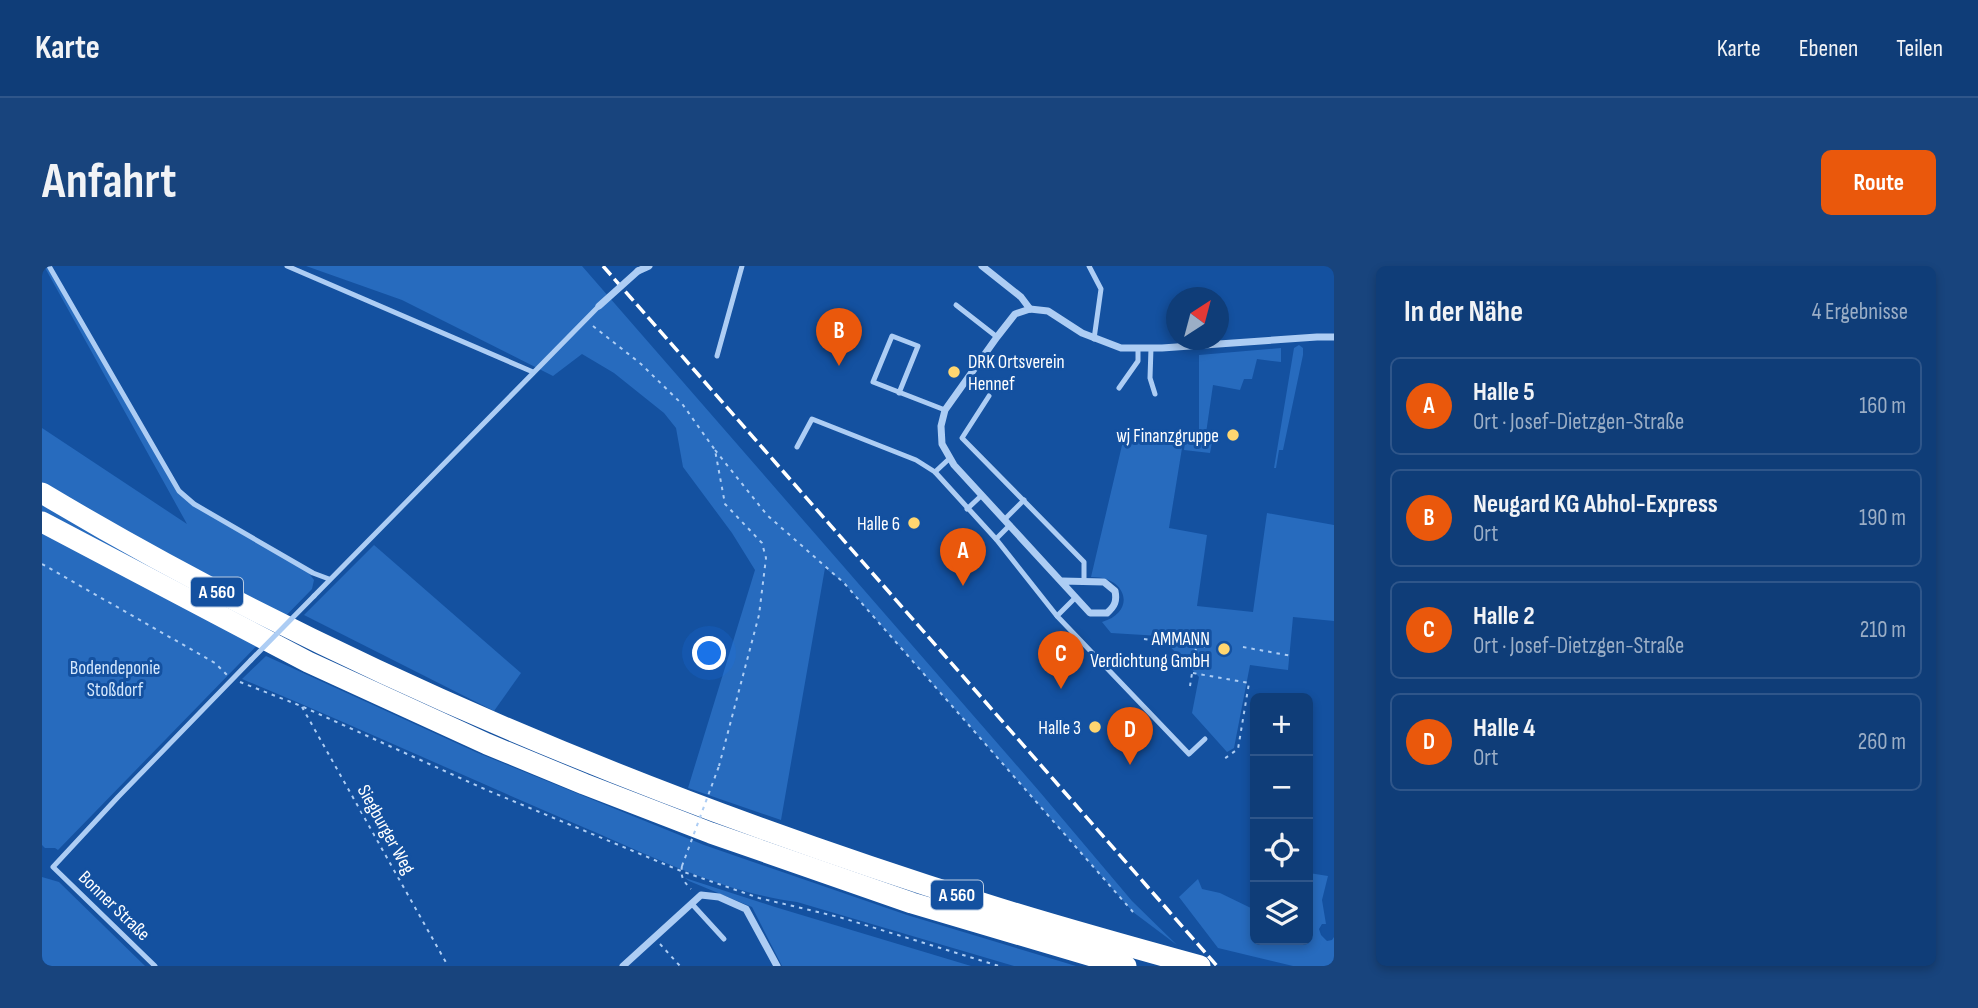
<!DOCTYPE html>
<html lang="de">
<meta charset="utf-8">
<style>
:root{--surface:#0f3d78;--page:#18447d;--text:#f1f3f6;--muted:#9baec6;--line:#2f568a;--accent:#ea580c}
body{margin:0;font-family:"Sofia Sans Condensed",sans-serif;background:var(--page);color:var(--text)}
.controls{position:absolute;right:21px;bottom:21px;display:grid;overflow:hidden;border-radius:10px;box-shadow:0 4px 10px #0003}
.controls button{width:63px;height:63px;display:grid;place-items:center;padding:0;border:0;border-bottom:2px solid var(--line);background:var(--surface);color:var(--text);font:35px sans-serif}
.compass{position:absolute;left:1124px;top:21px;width:63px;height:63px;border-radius:50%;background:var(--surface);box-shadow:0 4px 10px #0003;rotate:36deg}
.you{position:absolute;left:668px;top:388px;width:24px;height:24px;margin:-18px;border:5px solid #fff;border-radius:50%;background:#1a73e8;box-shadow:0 0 0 10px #1a73e833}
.badge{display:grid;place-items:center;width:46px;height:46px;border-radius:50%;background:var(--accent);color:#fff;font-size:23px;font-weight:700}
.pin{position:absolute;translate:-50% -58px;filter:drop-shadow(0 2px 4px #0008)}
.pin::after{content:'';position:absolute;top:37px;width:24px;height:21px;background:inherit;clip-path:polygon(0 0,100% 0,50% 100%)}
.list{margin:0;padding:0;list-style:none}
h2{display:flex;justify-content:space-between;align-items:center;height:91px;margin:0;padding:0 28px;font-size:30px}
h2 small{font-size:23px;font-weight:400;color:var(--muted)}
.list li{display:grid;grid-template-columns:46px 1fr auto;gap:21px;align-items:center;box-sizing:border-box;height:98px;margin:0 14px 14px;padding:0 14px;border:2px solid var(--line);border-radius:10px}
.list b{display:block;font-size:26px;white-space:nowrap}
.list p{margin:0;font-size:23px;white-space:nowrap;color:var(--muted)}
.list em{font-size:23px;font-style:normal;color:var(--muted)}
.icon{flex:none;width:38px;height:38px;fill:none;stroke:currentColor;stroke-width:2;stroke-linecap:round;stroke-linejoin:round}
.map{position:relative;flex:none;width:1292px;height:700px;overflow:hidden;border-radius:10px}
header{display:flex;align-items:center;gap:42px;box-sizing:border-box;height:98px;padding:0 35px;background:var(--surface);border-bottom:2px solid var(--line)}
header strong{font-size:33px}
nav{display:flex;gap:38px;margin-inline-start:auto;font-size:24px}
.intro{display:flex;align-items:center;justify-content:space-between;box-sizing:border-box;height:168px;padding:0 42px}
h1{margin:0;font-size:49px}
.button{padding:18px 32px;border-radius:10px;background:var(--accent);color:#fff;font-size:24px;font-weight:700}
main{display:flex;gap:42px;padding:0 42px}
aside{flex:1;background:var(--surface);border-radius:10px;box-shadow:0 4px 10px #0003}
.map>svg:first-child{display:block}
</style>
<header>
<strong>Karte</strong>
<nav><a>Karte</a><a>Ebenen</a><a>Teilen</a></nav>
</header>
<div class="intro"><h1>Anfahrt</h1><a class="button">Route</a></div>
<main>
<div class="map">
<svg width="1292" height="700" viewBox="0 0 1292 700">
<rect width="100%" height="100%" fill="#1451a0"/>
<g fill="#276bbe">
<path d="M 2,0 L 8,0 L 138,224 L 153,237 L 266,306 L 272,314 L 270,323 L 16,584 L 13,582 L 3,582 L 0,579 L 0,162 L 145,258 Z"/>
<path d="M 264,0 L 540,0 L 997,525 L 1090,635 L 1135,679 L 1091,646 L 802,317 L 783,302 L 739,554 L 646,522 L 713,304 L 690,267 L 641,201 L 634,162 L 622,147 L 572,107 L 540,88 L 511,110 L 360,34 Z"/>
<path d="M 1257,79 L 1261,82 L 1261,89 L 1241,184 L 1237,184 L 1234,202 L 1232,202 L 1252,82 Z"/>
<path d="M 1239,82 L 1239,96 L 1215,93 L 1210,113 L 1202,113 L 1198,124 L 1171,119 L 1163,174 L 1170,176 L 1168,187 L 1142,184 L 1143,175 L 1157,173 L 1157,89 Z"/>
<path d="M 1081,175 L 1141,176 L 1127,262 L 1165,269 L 1155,340 L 1211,346 L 1225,247 L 1292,259 L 1292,355 L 1251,351 L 1246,404 L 1208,399 L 1192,482 L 1185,486 L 1150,447 L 1157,411 L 1118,370 L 1069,367 L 1060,356 C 1095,346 1085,310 1049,311 Z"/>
<path d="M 332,279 L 479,407 L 452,445 L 262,349 Z"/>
<path d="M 224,390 L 436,487 L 662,579 L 865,649 L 1034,700 L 972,700 L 755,636 C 685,627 620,595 555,567 C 436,517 319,462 200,413 Z"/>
<path d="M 1267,607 L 1286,610 L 1280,634 L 1284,658 L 1280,658 L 1277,663 L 1279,669 L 1285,675 L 1290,674 L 1292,671 L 1292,700 L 1251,700 L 1176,682 L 1137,631 L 1156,613 L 1160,623 L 1178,627 L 1213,644 L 1213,674 L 1266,674 L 1266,615 Z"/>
<path d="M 0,611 L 17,616 L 103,700 L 0,700 Z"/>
<path d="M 643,612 L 733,641 L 929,700 L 740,700 L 710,641 L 647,615 Z"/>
</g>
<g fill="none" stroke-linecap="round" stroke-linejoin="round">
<g stroke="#adcdf4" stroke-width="2" stroke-dasharray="3.5 5" stroke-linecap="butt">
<path d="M 551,60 L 599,98 L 641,139 L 673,184 L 683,238 L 720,277 L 724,292 L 717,349 L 677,500"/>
<path d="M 673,184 L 725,249 L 802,317 L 1091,646"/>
<path d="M 0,298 L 173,397 L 185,409"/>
<path d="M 1102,373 L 1163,381"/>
<path d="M 1201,381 L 1250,390"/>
<path d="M 1151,407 L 1207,417 L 1196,483 L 1182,493"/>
<path d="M 198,416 L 259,440 L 447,525 L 639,605 L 717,632 L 797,651 L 957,700"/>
<path d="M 1148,420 L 1154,382"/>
<path d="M 260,441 L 406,700"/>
<path d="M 640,600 C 638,611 642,616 649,623"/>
<path d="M 618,678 L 638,700"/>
</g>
<g stroke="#adcdf4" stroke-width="5">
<path d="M 7,0 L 137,225 L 152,238 L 271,307 L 287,313"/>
<path d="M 245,0 L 491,106"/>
<path d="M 1047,0 L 1059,23 L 1052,73"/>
<path d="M 914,39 L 955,71"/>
<path d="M 1109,82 L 1108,112 L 1113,128"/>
<path d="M 675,90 L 700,0"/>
<path d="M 1077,122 L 1096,95 L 1096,82"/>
<path d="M 857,127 L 876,80 L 850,70 L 831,116 L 903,144"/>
<path d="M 947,130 L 920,172 L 1042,296 L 1042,316"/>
<path d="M 755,181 L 770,153 L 874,194 L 893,206 L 954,273 L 1015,350"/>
<path d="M 893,206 L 908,192"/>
<path d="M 925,243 L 940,229"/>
<path d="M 963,253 L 982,234"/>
<path d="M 954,273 L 968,259"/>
<path d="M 272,330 L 557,40"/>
<path d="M 1034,331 L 1015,350 L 1147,488 L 1163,473"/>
<path d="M 650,638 L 682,673"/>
<path d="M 113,700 L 11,601 L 76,531 L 209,394"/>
</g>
<g stroke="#adcdf4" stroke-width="7">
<path d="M 940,0 L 979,31 L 988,43"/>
<path d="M 596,5 L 607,0"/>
<path d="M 1020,315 L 1062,316 L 1073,325 C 1075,335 1073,340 1065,347 L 1048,347 L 912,199 L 900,178 L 899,160 L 903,144 L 955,71 L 973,48 L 988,43 L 1006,45 L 1040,67 L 1079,82 L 1120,82 L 1275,71 L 1292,71"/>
<path d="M 581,700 L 659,629 L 677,631 L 704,643 L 735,700"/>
</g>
<g stroke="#fff" stroke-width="21">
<path d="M 0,227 C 294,403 613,534 940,637 C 1012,660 1085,680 1158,700"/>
<path d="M 0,256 L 266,396 L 445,478 L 542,518 L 669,567 L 870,637 L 1084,700"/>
</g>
<path stroke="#fff" stroke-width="3.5" stroke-dasharray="12 5" stroke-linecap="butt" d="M 561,0 L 1175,700"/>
<path stroke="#adcdf4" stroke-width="2" stroke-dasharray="3.5 5" stroke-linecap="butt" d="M 640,600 L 677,500"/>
<path stroke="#adcdf4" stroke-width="5" d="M 209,394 L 272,330"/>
<path stroke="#adcdf4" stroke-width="7" d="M 557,40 L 596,5"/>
</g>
<g fill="#ffd670" stroke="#1451a0" stroke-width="2.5">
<circle cx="912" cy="106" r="7"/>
<circle cx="1191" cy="169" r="7"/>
<circle cx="872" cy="257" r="7"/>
<circle cx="1182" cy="383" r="7"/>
<circle cx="1053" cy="461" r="7"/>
</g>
<g text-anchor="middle" stroke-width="6" stroke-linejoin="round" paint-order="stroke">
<g fill="#1451a0" stroke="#b8cbe2" stroke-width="2">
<rect x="149" y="311.5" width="52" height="29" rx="5"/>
<rect x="889" y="614.5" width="52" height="29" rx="5"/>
</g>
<g font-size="18" font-weight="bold" fill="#fff">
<text x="175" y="332">A 560</text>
<text x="915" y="635">A 560</text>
</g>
<g font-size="19" fill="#fff" stroke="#1451a0" text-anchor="end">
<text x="926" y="102" text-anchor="start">DRK Ortsverein<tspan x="926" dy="22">Hennef</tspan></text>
<text x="1177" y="176">wj Finanzgruppe</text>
<text x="858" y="264">Halle 6</text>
<text x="1168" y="379">AMMANN<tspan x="1168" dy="22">Verdichtung GmbH</tspan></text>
<text x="1039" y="468">Halle 3</text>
</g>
<g font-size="19" fill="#d5e8fd" stroke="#1451a0">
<text x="73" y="408">Bodendeponie<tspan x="73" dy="22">Stoßdorf</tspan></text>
</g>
<g font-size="19" fill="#fff" stroke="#1451a0">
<text transform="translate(345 563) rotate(61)" y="7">Siegburger Weg</text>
<text transform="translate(73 639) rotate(44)" y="7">Bonner Straße</text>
</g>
</g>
</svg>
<div class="controls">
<button>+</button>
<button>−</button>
<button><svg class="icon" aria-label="locate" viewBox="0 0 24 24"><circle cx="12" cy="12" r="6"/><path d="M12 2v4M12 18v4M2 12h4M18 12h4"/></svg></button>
<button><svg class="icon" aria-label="layers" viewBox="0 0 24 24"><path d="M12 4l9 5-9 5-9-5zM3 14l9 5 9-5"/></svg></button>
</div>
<svg class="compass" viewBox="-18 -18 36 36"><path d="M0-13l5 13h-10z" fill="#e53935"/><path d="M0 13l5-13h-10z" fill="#9baec6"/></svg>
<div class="you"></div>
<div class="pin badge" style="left:921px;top:320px">A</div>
<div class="pin badge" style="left:797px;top:100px">B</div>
<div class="pin badge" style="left:1019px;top:423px">C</div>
<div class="pin badge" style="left:1088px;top:499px">D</div>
</div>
<aside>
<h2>In der Nähe<small>4 Ergebnisse</small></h2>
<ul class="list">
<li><span class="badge">A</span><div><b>Halle 5</b><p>Ort · Josef-Dietzgen-Straße</p></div><em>160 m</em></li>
<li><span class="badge">B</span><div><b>Neugard KG Abhol-Express</b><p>Ort</p></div><em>190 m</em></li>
<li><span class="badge">C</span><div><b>Halle 2</b><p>Ort · Josef-Dietzgen-Straße</p></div><em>210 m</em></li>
<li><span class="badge">D</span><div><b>Halle 4</b><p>Ort</p></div><em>260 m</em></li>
</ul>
</aside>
</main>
